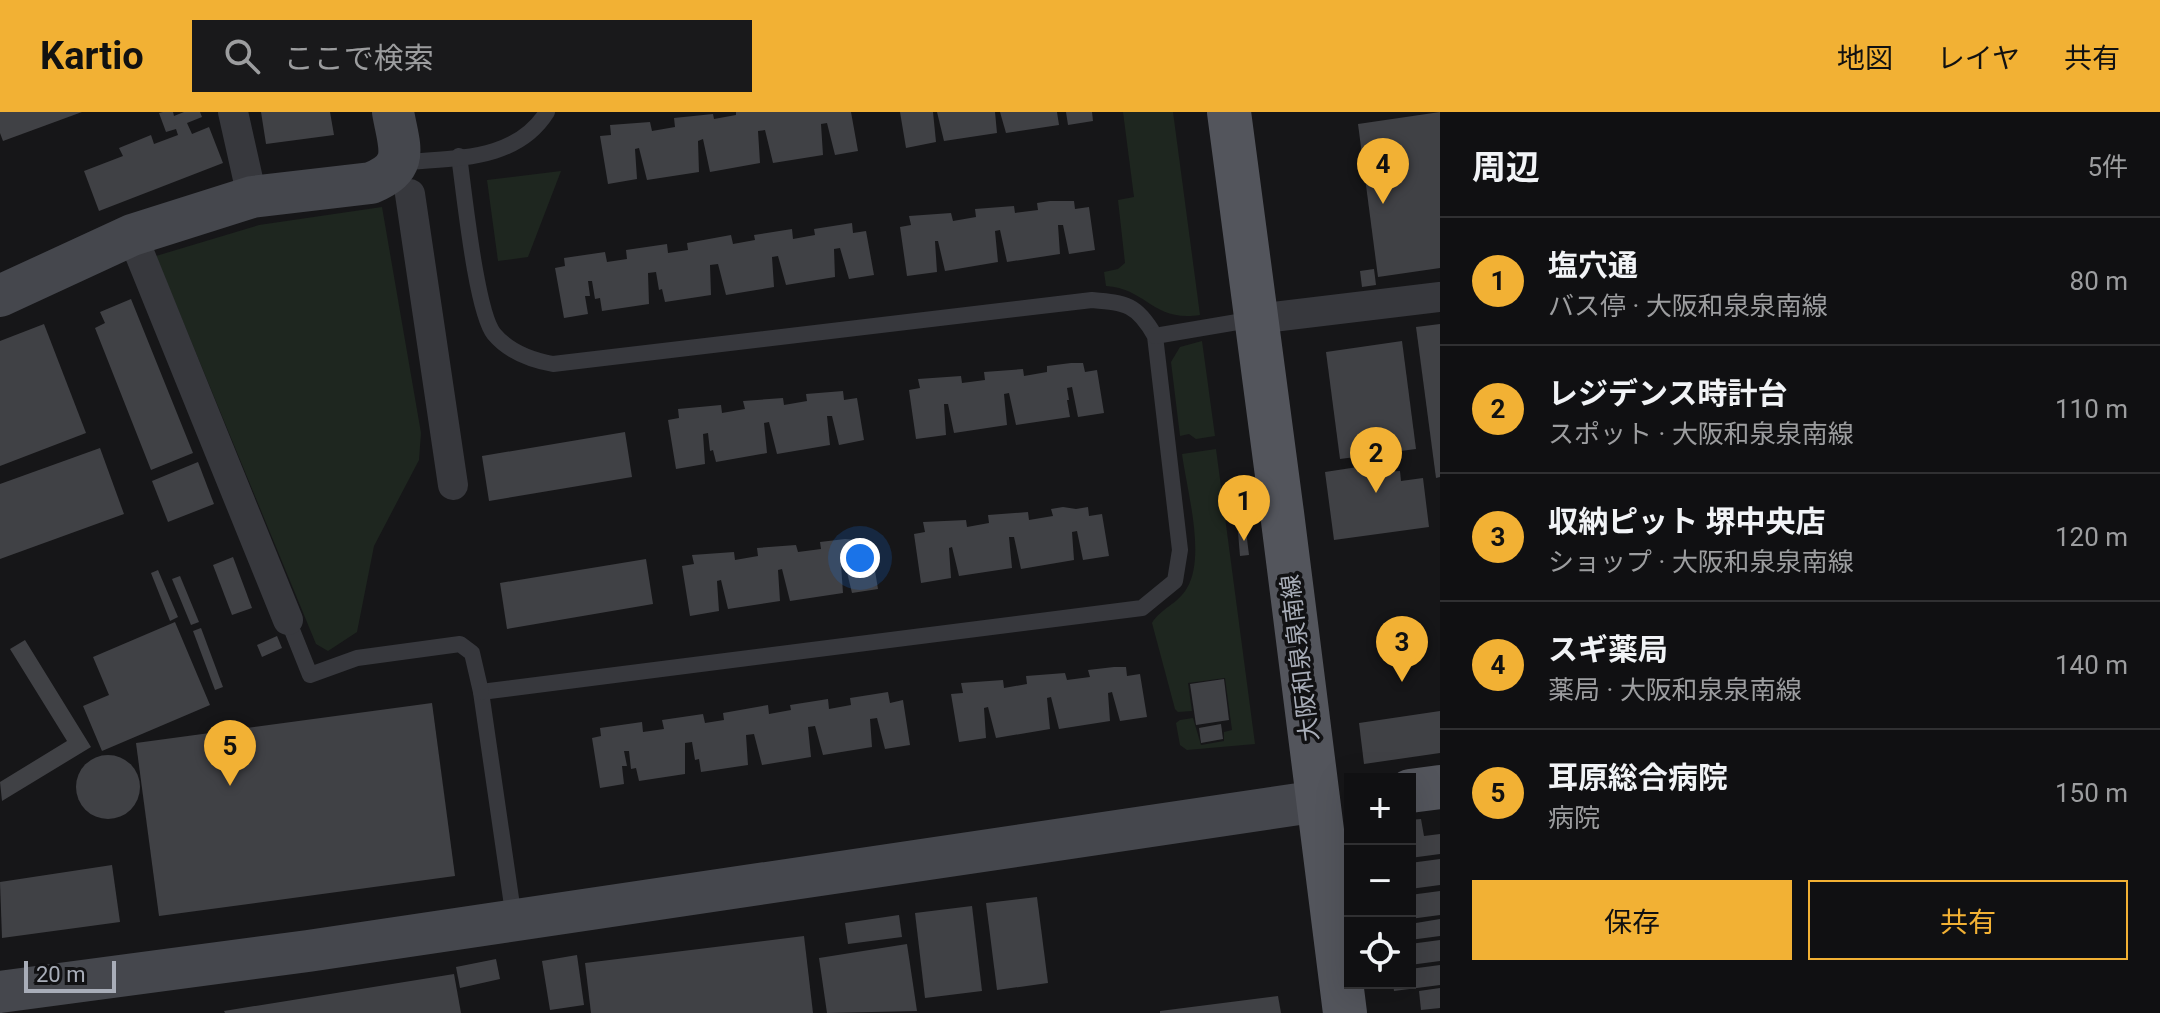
<!DOCTYPE html>
<html lang="ja">
<meta charset="utf-8">
<style>
:root{--surface:#101012;--page:#19191b;--text:#f1f3f6;--muted:#9c9d9f;--line:#303032;--accent:#f2b134}
body{margin:0;font-family:Roboto,"Noto Sans JP",sans-serif;background:var(--page);color:var(--text)}
.controls{position:absolute;right:24px;bottom:24px;display:grid;overflow:hidden;border-radius:0px;box-shadow:0 8px 32px #0002}
.controls button{width:72px;height:72px;display:grid;place-items:center;padding:0;border:0;border-bottom:2px solid var(--line);background:var(--surface);color:var(--text);font:40px sans-serif}
.scale{position:absolute;left:24px;bottom:20px;width:92px;box-sizing:border-box;padding-left:8px;border:4px solid #a8adb8;border-top:0;font-size:22px;line-height:28px;white-space:nowrap;color:#a8adb8;-webkit-text-stroke:6px #111113;paint-order:stroke}
.you{position:absolute;left:860px;top:446px;width:28px;height:28px;margin:-20px;border:6px solid #fff;border-radius:50%;background:#1a73e8;box-shadow:0 0 0 12px #1a73e833}
.badge{display:grid;place-items:center;width:52px;height:52px;border-radius:50%;background:var(--accent);color:#111;font-size:26px;font-weight:700}
.pin{position:absolute;translate:-50% -66px;filter:drop-shadow(0 2px 4px #0008)}
.pin::after{content:'';position:absolute;top:42px;width:28px;height:24px;background:inherit;clip-path:polygon(0 0,100% 0,50% 100%)}
.list{margin:0;padding:0;list-style:none}
h2{display:flex;justify-content:space-between;align-items:center;height:104px;margin:0;padding:0 32px;font-size:34px}
h2 small{font-size:26px;font-weight:400;color:var(--muted)}
.list li{display:grid;grid-template-columns:52px 1fr auto;gap:24px;align-items:center;box-sizing:border-box;height:128px;padding:0 32px;border-top:2px solid var(--line)}
.list b{display:block;font-size:30px;white-space:nowrap}
.list p{margin:0;font-size:26px;white-space:nowrap;color:var(--muted)}
.list em{font-size:26px;font-style:normal;color:var(--muted)}
.actions{display:flex;gap:16px;padding:24px 32px}
.actions a{flex:1;padding:18px 0;border:2px solid var(--accent);border-radius:0px;text-align:center;font-size:28px;color:var(--accent)}
.actions .main{background:var(--accent);color:#111}
.icon{flex:none;width:44px;height:44px;fill:none;stroke:currentColor;stroke-width:2;stroke-linecap:round;stroke-linejoin:round}
.map{position:relative;flex:none;width:1440px;height:901px;overflow:hidden}
header{display:flex;align-items:center;gap:48px;box-sizing:border-box;height:112px;padding:0 40px;background:var(--accent);color:#111}
header strong{font-size:38px}
nav{display:flex;gap:44px;margin-inline-start:auto;font-size:28px}
.search{width:560px;height:72px;background:var(--page);display:flex;align-items:center;gap:20px;box-sizing:border-box;padding:0 28px;border-radius:0px;color:var(--muted);font-size:30px}
main{display:flex}
aside{flex:1;background:var(--surface)}
.map>svg:first-child{display:block}
</style>
<header>
<strong>Kartio</strong>
<div class="search"><svg class="icon" aria-label="search" viewBox="0 0 24 24"><circle cx="10" cy="10" r="6"/><path d="M15 15l6 6"/></svg>ここで検索</div>
<nav><a>地図</a><a>レイヤ</a><a>共有</a></nav>
</header>
<main>
<div class="map">
<svg width="1440" height="901" viewBox="0 0 1440 901">
<rect width="100%" height="100%" fill="#161618"/>
<g fill="#1e261f">
<path d="M 1123,0 L 1173,0 L 1200,203 C 1152,210 1148,177 1106,174 L 1104,160 L 1118,157 L 1125,151 L 1118,88 L 1134,85 Z"/>
<path d="M 561,59 L 528,145 L 498,149 L 487,68 Z"/>
<path d="M 382,95 L 421,321 L 419,348 L 374,434 L 357,520 L 328,539 L 316,532 L 156,144 L 259,113 Z"/>
<path d="M 1202,229 L 1215,324 L 1196,327 L 1189,322 L 1180,324 L 1171,250 L 1180,235 Z"/>
<path d="M 1216,337 L 1255,632 L 1187,638 L 1180,633 L 1176,611 L 1180,608 L 1193,606 L 1201,633 L 1224,629 L 1224,620 L 1232,618 L 1225,566 L 1188,571 L 1192,599 L 1178,600 L 1175,597 L 1152,511 C 1160,497 1178,492 1187,476 C 1206,444 1187,379 1182,342 Z"/>
</g>
<g fill="#404145">
<path d="M 0,0 L 82,0 L 3,29 L 0,21 Z"/>
<path d="M 163,0 L 173,0 L 174,4 L 184,0 L 200,0 L 202,5 L 187,11 L 192,22 L 209,15 L 223,51 L 99,99 L 84,59 L 123,44 L 119,36 L 151,23 L 154,32 L 178,23 L 176,17 L 166,20 L 159,1 Z"/>
<path d="M 261,0 L 330,0 L 334,23 L 266,32 Z"/>
<path d="M 736,0 L 851,0 L 858,39 L 835,43 L 827,11 L 821,12 L 823,43 L 773,51 L 765,18 L 758,19 L 760,51 L 710,60 L 703,27 L 698,29 L 699,60 L 647,68 L 639,36 L 635,37 L 637,67 L 608,72 L 600,24 L 611,23 L 610,13 L 650,10 L 652,19 L 675,15 L 674,6 L 713,2 L 714,7 L 736,3 Z"/>
<path d="M 900,0 L 933,0 L 936,30 L 906,36 Z"/>
<path d="M 937,0 L 995,0 L 997,21 L 944,29 Z"/>
<path d="M 1000,0 L 1057,0 L 1059,13 L 1006,21 Z"/>
<path d="M 1066,0 L 1092,0 L 1093,9 L 1068,13 Z"/>
<path d="M 1440,0 L 1440,156 L 1378,165 L 1358,12 Z"/>
<path d="M 1050,89 L 1074,89 L 1075,97 L 1089,95 L 1095,138 L 1069,142 L 1063,113 L 1058,113 L 1060,142 L 1007,150 L 1000,118 L 995,119 L 998,150 L 945,159 L 938,129 L 935,129 L 937,160 L 907,164 L 900,115 L 911,113 L 909,104 L 951,101 L 953,109 L 976,105 L 975,97 L 1014,94 L 1015,101 L 1038,98 L 1037,91 Z"/>
<path d="M 852,111 L 853,121 L 866,119 L 874,163 L 849,167 L 840,136 L 834,137 L 835,165 L 786,173 L 778,144 L 772,145 L 774,175 L 726,183 L 718,152 L 710,153 L 711,183 L 665,190 L 662,177 L 659,178 L 656,160 L 648,161 L 649,192 L 602,199 L 600,186 L 595,187 L 592,169 L 588,169 L 590,184 L 585,184 L 588,202 L 564,206 L 555,156 L 565,154 L 564,146 L 605,140 L 607,150 L 627,147 L 626,138 L 667,132 L 668,141 L 688,138 L 687,131 L 731,123 L 733,132 L 755,128 L 754,123 L 792,117 L 793,127 L 815,123 L 814,117 Z"/>
<path d="M 1374,157 L 1376,173 L 1362,175 L 1360,159 Z"/>
<path d="M 131,187 L 193,341 L 151,358 L 95,216 L 105,211 L 100,200 Z"/>
<path d="M 44,212 L 86,321 L 0,354 L 0,229 Z"/>
<path d="M 1440,212 L 1440,365 L 1436,366 L 1416,215 Z"/>
<path d="M 1402,229 L 1416,337 L 1340,347 L 1326,240 Z"/>
<path d="M 1071,251 L 1083,251 L 1085,260 L 1097,258 L 1104,301 L 1078,305 L 1072,275 L 1067,276 L 1069,288 L 1067,288 L 1070,305 L 1016,313 L 1009,281 L 1004,282 L 1007,313 L 954,321 L 948,292 L 944,292 L 946,323 L 916,327 L 909,278 L 920,276 L 918,267 L 961,264 L 962,271 L 985,268 L 984,260 L 1023,257 L 1024,264 L 1047,260 L 1047,254 Z"/>
<path d="M 843,279 L 844,288 L 857,286 L 864,328 L 839,333 L 832,304 L 827,304 L 830,333 L 777,342 L 769,310 L 764,311 L 767,341 L 716,350 L 713,338 L 710,339 L 708,321 L 703,322 L 705,352 L 676,357 L 668,308 L 679,306 L 678,297 L 721,293 L 722,301 L 745,297 L 743,289 L 783,286 L 784,293 L 807,289 L 806,282 Z"/>
<path d="M 625,320 L 632,365 L 489,389 L 482,344 Z"/>
<path d="M 100,336 L 124,402 L 0,447 L 0,372 Z"/>
<path d="M 198,350 L 214,392 L 168,410 L 152,369 Z"/>
<path d="M 1384,351 L 1385,360 L 1400,359 L 1401,369 L 1423,366 L 1429,415 L 1334,428 L 1325,360 Z"/>
<path d="M 1063,395 L 1076,397 L 1088,395 L 1089,404 L 1102,402 L 1109,444 L 1083,448 L 1077,419 L 1072,420 L 1074,448 L 1021,457 L 1014,425 L 1009,425 L 1012,456 L 959,464 L 952,435 L 949,436 L 951,466 L 921,471 L 914,422 L 925,420 L 923,410 L 966,408 L 967,415 L 989,411 L 988,403 L 1028,400 L 1029,408 L 1053,404 L 1051,397 Z"/>
<path d="M 1246,419 L 1249,443 L 1240,444 L 1238,420 Z"/>
<path d="M 845,427 L 856,428 L 858,436 L 871,434 L 878,477 L 852,481 L 845,452 L 841,452 L 843,481 L 790,489 L 782,457 L 778,458 L 780,489 L 728,497 L 721,468 L 717,469 L 719,499 L 690,504 L 682,454 L 694,452 L 692,443 L 734,440 L 735,448 L 758,444 L 757,436 L 796,433 L 798,440 L 821,437 L 820,430 Z"/>
<path d="M 233,445 L 252,496 L 232,503 L 213,453 Z"/>
<path d="M 646,447 L 653,492 L 507,517 L 500,471 Z"/>
<path d="M 158,458 L 178,505 L 170,509 L 151,461 Z"/>
<path d="M 180,464 L 199,510 L 191,513 L 172,467 Z"/>
<path d="M 175,510 L 210,593 L 102,639 L 83,594 L 109,583 L 93,545 Z"/>
<path d="M 201,516 L 223,575 L 215,578 L 193,519 Z"/>
<path d="M 277,524 L 282,536 L 262,545 L 257,533 Z"/>
<path d="M 25,528 L 91,635 L 2,689 L 0,670 L 67,629 L 10,537 Z"/>
<path d="M 1114,555 L 1126,555 L 1127,564 L 1140,562 L 1147,605 L 1120,609 L 1112,580 L 1108,581 L 1110,609 L 1059,617 L 1051,585 L 1047,586 L 1050,617 L 996,626 L 988,595 L 984,596 L 986,626 L 959,630 L 951,582 L 963,581 L 961,571 L 1003,568 L 1004,576 L 1027,572 L 1026,564 L 1065,561 L 1067,568 L 1090,565 L 1088,558 Z"/>
<path d="M 1224,567 L 1229,608 L 1196,613 L 1190,572 Z"/>
<path d="M 888,580 L 890,591 L 903,588 L 910,633 L 885,637 L 877,606 L 870,607 L 872,635 L 823,643 L 815,614 L 808,615 L 811,645 L 762,653 L 754,622 L 746,623 L 748,653 L 701,660 L 699,647 L 695,648 L 692,630 L 685,631 L 685,662 L 639,669 L 636,656 L 631,657 L 629,639 L 624,639 L 627,654 L 622,654 L 624,672 L 600,676 L 592,626 L 601,624 L 600,616 L 642,610 L 643,620 L 664,617 L 662,608 L 703,602 L 705,611 L 724,608 L 723,601 L 768,593 L 769,602 L 791,598 L 790,593 L 828,587 L 829,597 L 851,593 L 850,586 Z"/>
<path d="M 432,591 L 455,764 L 159,804 L 136,631 Z"/>
<path d="M 1440,599 L 1440,641 L 1364,652 L 1359,611 Z"/>
<path d="M 1221,612 L 1223,627 L 1201,631 L 1199,616 Z"/>
<circle cx="108" cy="675" r="32"/>
<path d="M 1421,707 L 1424,724 L 1440,722 L 1440,742 L 1410,746 L 1410,708 Z"/>
<path d="M 1440,747 L 1440,773 L 1410,777 L 1410,751 Z"/>
<path d="M 112,753 L 120,810 L 2,826 L 0,770 Z"/>
<path d="M 1440,779 L 1440,803 L 1410,807 L 1410,783 Z"/>
<path d="M 1037,785 L 1048,871 L 997,878 L 986,791 Z"/>
<path d="M 972,794 L 982,879 L 925,886 L 915,801 Z"/>
<path d="M 899,803 L 902,825 L 848,832 L 845,811 Z"/>
<path d="M 1440,807 L 1440,824 L 1410,828 L 1410,812 Z"/>
<path d="M 804,824 L 813,901 L 591,901 L 585,851 Z"/>
<path d="M 1440,828 L 1440,849 L 1410,853 L 1410,832 Z"/>
<path d="M 907,832 L 917,899 L 827,901 L 819,846 Z"/>
<path d="M 577,843 L 584,893 L 550,898 L 542,849 Z"/>
<path d="M 496,847 L 500,867 L 460,876 L 456,855 Z"/>
<path d="M 1440,853 L 1440,873 L 1394,879 L 1393,871 L 1410,871 L 1410,857 Z"/>
<path d="M 454,862 L 461,901 L 225,901 L 224,899 Z"/>
<path d="M 1440,876 L 1440,896 L 1421,898 L 1419,879 Z"/>
<path d="M 1278,884 L 1281,901 L 1160,901 L 1160,899 Z"/>
</g>
<g fill="none" stroke-linecap="round" stroke-linejoin="round">
<g stroke="#37383d" stroke-width="16">
<path d="M 459,44 C 464,78 476,200 494,222 C 509,240 531,248 553,252 L 1092,188 C 1126,191 1137,192 1155,224 L 1180,438 L 1175,469 L 1142,496 L 481,580 L 514,807"/>
<path d="M 399,51 C 452,45 515,51 547,0"/>
<path d="M 1155,224 L 1255,207"/>
<path d="M 288,508 L 310,563 L 357,546 L 460,532 L 472,541 L 481,580"/>
</g>
<g stroke="#37383d" stroke-width="30">
<path d="M 233,0 L 252,85"/>
<path d="M 410,82 L 453,373"/>
<path d="M 132,123 L 288,508"/>
<path d="M 1256,207 L 1440,185"/>
</g>
<g stroke="#45474d" stroke-width="42">
<path d="M 0,184 L 132,123 L 252,85 L 371,71 C 411,55 399,35 393,0"/>
<path d="M 0,880 L 308,839 L 1319,689"/>
</g>
<g stroke="#53555c" stroke-width="44">
<path d="M 1229,0 L 1282,401 L 1345,901"/>
<path d="M 1410,679 L 1440,675"/>
</g>
</g>
<g text-anchor="middle" stroke-width="7" stroke-linejoin="round" paint-order="stroke">
<g font-size="24" fill="#a8adb8" stroke="#111113">
<text transform="translate(1300 546) rotate(-97)" y="8">大阪和泉泉南線</text>
</g>
</g>
</svg>
<div class="controls">
<button>+</button>
<button>−</button>
<button><svg class="icon" aria-label="locate" viewBox="0 0 24 24"><circle cx="12" cy="12" r="6"/><path d="M12 2v4M12 18v4M2 12h4M18 12h4"/></svg></button>
</div>
<div class="scale">20 m</div>
<div class="you"></div>
<div class="pin badge" style="left:1244px;top:429px">1</div>
<div class="pin badge" style="left:1376px;top:381px">2</div>
<div class="pin badge" style="left:1402px;top:570px">3</div>
<div class="pin badge" style="left:1383px;top:92px">4</div>
<div class="pin badge" style="left:230px;top:674px">5</div>
</div>
<aside>
<h2>周辺<small>5件</small></h2>
<ul class="list">
<li><span class="badge">1</span><div><b>塩穴通</b><p>バス停 · 大阪和泉泉南線</p></div><em>80 m</em></li>
<li><span class="badge">2</span><div><b>レジデンス時計台</b><p>スポット · 大阪和泉泉南線</p></div><em>110 m</em></li>
<li><span class="badge">3</span><div><b>収納ピット 堺中央店</b><p>ショップ · 大阪和泉泉南線</p></div><em>120 m</em></li>
<li><span class="badge">4</span><div><b>スギ薬局</b><p>薬局 · 大阪和泉泉南線</p></div><em>140 m</em></li>
<li><span class="badge">5</span><div><b>耳原総合病院</b><p>病院</p></div><em>150 m</em></li>
</ul>
<div class="actions"><a class="main">保存</a><a>共有</a></div>
</aside>
</main>
